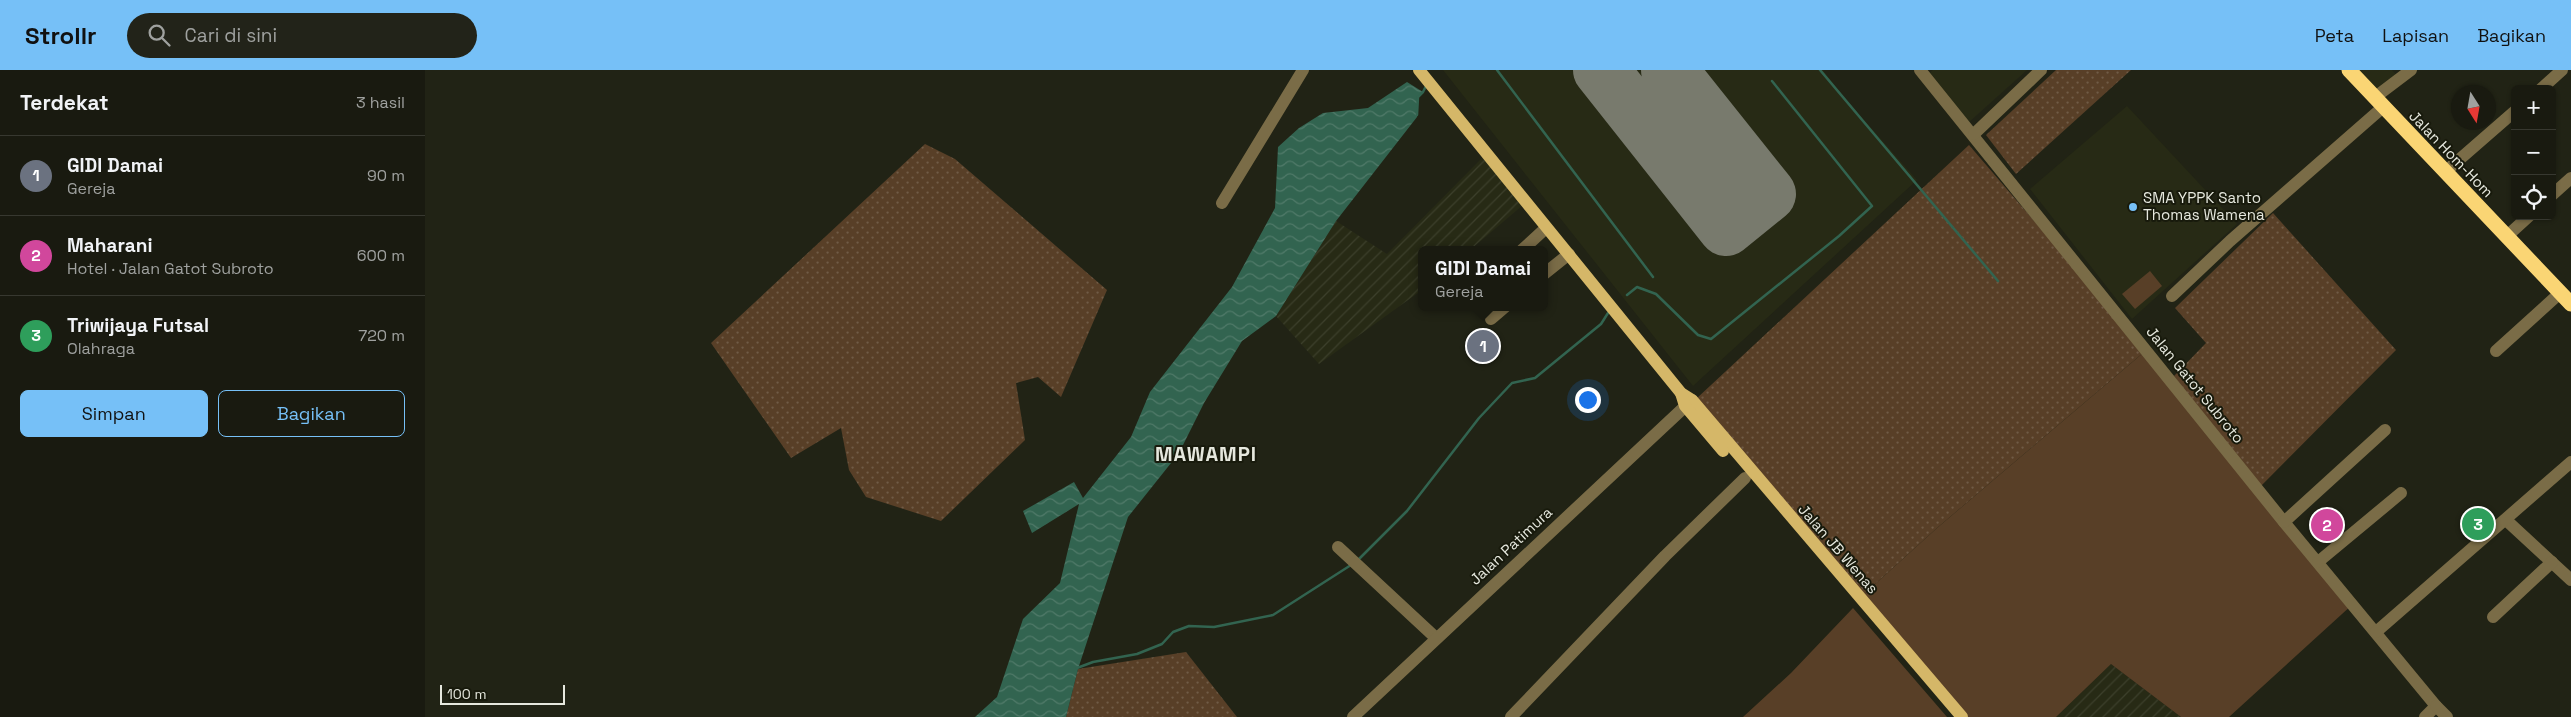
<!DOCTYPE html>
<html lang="id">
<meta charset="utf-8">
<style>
:root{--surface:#191a10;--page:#222319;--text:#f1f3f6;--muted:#9fa19f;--line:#373830;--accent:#76c0f7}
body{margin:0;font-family:"Space Grotesk",sans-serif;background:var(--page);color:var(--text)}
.controls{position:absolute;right:15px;top:15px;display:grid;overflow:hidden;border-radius:8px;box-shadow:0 1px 4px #0004}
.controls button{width:45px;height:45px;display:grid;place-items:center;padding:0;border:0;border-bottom:1px solid var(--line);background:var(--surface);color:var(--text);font:25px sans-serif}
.compass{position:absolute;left:2026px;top:15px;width:45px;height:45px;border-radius:50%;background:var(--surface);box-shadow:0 1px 4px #0004;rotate:169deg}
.scale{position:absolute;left:15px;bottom:12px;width:125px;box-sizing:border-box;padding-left:5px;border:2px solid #e6e8de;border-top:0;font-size:14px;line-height:18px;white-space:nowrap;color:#e6e8de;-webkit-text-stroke:4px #181a0c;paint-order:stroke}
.you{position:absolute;left:1162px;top:329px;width:18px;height:18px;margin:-12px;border:4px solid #fff;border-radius:50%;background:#1a73e8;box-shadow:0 0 0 8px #1a73e833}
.badge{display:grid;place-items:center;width:32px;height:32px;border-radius:50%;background:var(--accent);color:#fff;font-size:16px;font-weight:700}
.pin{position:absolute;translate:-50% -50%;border:2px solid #fff;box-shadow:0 1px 5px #0006}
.popup{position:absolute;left:993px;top:176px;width:130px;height:65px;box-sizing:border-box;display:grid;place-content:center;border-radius:8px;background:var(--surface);filter:drop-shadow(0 1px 4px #0005);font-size:16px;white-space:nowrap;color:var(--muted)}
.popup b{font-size:19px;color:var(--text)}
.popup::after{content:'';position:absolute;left:50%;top:100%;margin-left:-10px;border:10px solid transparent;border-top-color:var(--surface)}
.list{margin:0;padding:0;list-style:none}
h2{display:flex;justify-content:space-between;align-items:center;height:65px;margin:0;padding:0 20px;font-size:21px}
h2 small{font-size:16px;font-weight:400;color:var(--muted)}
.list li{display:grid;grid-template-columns:32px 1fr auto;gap:15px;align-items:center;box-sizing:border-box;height:80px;padding:0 20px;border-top:1px solid var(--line)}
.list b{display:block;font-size:19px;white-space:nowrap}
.list p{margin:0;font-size:16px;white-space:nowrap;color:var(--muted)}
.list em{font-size:16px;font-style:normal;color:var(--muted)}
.actions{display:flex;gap:10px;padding:15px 20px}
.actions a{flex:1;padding:11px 0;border:1px solid var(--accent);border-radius:8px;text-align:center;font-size:18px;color:var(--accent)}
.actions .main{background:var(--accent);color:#111}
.icon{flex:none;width:28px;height:28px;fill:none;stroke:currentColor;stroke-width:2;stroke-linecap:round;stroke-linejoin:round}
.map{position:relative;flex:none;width:2146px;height:647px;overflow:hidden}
header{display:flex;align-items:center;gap:30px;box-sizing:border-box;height:70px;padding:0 25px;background:var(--accent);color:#111}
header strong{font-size:24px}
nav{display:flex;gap:28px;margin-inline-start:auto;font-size:18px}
.search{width:350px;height:45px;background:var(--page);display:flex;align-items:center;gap:12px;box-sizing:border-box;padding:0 18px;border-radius:28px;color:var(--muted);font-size:19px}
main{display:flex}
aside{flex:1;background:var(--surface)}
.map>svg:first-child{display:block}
</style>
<header>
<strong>Strollr</strong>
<div class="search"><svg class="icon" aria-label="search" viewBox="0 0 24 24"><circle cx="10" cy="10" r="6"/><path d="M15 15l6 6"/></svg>Cari di sini</div>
<nav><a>Peta</a><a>Lapisan</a><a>Bagikan</a></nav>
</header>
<main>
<aside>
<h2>Terdekat<small>3 hasil</small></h2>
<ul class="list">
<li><span class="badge" style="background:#6b7280">1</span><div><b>GIDI Damai</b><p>Gereja</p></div><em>90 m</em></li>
<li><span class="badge" style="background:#d1479c">2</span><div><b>Maharani</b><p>Hotel · Jalan Gatot Subroto</p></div><em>600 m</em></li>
<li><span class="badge" style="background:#2e9e5b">3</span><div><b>Triwijaya Futsal</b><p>Olahraga</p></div><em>720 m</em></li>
</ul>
<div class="actions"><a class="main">Simpan</a><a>Bagikan</a></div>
</aside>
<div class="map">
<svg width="2146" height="647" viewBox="0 0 2146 647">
<defs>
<pattern id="industrial-furrows" width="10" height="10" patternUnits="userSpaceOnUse" patternTransform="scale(1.25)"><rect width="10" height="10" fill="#272a15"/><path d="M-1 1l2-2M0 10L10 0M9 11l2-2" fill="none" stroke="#3c3f2b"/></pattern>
<pattern id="grass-dots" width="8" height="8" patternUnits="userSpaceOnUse" patternTransform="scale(1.25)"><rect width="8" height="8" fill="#583f27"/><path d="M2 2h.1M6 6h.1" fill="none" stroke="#705b46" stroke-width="1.8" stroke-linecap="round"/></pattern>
<pattern id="water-waves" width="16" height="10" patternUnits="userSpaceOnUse" patternTransform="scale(1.25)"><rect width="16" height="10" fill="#326450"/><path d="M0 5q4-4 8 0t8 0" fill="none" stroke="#507a69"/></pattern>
</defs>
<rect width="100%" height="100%" fill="#212315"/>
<g fill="#272a15">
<path d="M 1018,0 L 1398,0 L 1418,26 L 1492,110 L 1268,316 Z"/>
<path d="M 1508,0 L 1602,0 L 1543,53 L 1502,5 Z"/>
<path d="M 1929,0 L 1967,0 L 1973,7 L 1952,22 Z"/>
<path d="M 1702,36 L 1812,154 L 1707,249 L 1605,119 Z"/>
</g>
<g fill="url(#industrial-furrows)">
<path d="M 1058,87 L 1098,135 L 1045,180 L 997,180 L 997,220 L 894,294 L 851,246 L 911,151 L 962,184 Z"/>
<path d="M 1686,594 L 1756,647 L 1631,647 Z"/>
</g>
<g fill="url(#grass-dots)">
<path d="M 1631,0 L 1706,0 L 1591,104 L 1561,65 Z"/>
<path d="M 500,74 L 530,89 L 682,220 L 636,327 L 613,307 L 591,313 L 600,370 L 516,451 L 441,427 L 424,400 L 416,358 L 366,388 L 286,273 Z"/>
<path d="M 1544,75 L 1658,208 L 1718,283 L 1512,458 L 1438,525 L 1271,329 Z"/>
<path d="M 1848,143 L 1971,280 L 1833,419 L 1749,306 L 1781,273 L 1750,238 Z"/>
<path d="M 761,582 L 812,647 L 641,647 L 653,599 Z"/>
</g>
<g fill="#583f27">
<path d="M 1725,201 L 1737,216 L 1710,239 L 1697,224 Z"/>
<path d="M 1718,283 L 1928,534 L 1804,647 L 1756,647 L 1686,594 L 1631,647 L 1542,647 L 1438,525 L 1512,458 Z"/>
<path d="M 1428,538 L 1522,647 L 1318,647 L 1366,603 Z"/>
</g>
<path fill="url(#water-waves)" d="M 982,12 L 998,22 L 993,27 L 992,47 L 911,151 L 851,246 L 817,271 L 779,333 L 754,383 L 703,447 L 653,599 L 641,647 L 550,647 L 572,627 L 598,549 L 635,513 L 654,434 L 607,463 L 598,441 L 649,412 L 658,428 L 706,367 L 725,322 L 807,217 L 850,138 L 853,77 L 874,58 L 898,43 L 943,38 Z"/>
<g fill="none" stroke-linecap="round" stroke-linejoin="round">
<g stroke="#326450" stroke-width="2.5">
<path d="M 1072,0 L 1228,207"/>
<path d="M 1395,0 L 1573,211"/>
<path d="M 992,45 L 993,27 L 998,22 L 1001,16"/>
<path d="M 1202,225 L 1212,217 L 1231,224 L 1273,265 L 1286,269 L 1414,166 L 1447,136 L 1347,11"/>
<path d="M 932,491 L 982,441 L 1054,348 L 1087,313 L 1110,308 L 1176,254 L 1183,243"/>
<path d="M 652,598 L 668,592 L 712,584 L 737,574 L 748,562 L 764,556 L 789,557 L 848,545 L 926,495"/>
</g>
<path stroke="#787a6d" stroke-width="56" d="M 1176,0 L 1301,158 L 1343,124 L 1244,0"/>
<g stroke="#7a6c47" stroke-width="12">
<path d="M 1495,0 L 1859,452 L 2011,636 L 2000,647"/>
<path d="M 2116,19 L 2137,0"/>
<path d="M 1949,28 L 1986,0"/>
<path d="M 1549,64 L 1616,0"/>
<path d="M 2020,102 L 2090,41"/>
<path d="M 2127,125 L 2146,108"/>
<path d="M 797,133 L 878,0"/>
<path d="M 2081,167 L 2104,146"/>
<path d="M 1097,180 L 1121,158"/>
<path d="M 1119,204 L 1144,184"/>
<path d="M 1747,226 L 1805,171 L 1957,38"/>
<path d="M 1066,249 L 1080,237"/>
<path d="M 2071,281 L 2135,223"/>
<path d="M 2081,450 L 2146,510"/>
<path d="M 1859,452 L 1960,360"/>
<path d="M 913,477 L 1011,568"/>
<path d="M 1893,492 L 1976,423"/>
<path d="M 2068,547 L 2127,492"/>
<path d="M 1951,562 L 2146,392"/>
<path d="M 2011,636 L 2022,647"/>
<path d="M 928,647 L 1267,330"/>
<path d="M 1086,647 L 1240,486 L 1320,408"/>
</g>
<g stroke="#d5b768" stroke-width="12">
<path d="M 994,0 L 1256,323 L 1267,330 L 1537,647"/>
<path d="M 1256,323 L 1260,336 L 1298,381"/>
</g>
<path stroke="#fad574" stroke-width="15" d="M 1924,0 L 2146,234"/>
</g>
<circle fill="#76c0f7" stroke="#181a0c" stroke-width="2" cx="1708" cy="137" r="5"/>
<g text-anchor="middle" stroke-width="4" stroke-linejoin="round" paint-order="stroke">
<g font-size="15" fill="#e6e8de" stroke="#181a0c">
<text transform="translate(2026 84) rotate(46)" y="5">Jalan Hom-Hom</text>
<text transform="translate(1770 315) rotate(51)" y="5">Jalan Gatot Subroto</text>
<text transform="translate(1086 476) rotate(-43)" y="5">Jalan Patimura</text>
<text transform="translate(1413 479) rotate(49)" y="5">Jalan JB Wenas</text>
</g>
<g font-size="15" fill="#e6e8de" stroke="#181a0c" text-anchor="start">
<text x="1718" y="133">SMA YPPK Santo<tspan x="1718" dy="17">Thomas Wamena</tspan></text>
</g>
<g font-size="20" font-weight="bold" letter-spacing="1" fill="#e6e8de" stroke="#181a0c">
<text x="781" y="391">MAWAMPI</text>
</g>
</g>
</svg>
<div class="controls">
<button>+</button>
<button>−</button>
<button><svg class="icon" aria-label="locate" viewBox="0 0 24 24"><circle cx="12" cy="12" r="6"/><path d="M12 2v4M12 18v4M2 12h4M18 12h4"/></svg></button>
</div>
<svg class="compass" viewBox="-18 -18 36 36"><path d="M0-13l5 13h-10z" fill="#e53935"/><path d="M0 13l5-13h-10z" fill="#9fa19f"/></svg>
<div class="scale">100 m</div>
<div class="you"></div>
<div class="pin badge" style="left:1058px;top:276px;background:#6b7280">1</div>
<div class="popup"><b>GIDI Damai</b>Gereja</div>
<div class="pin badge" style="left:1902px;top:455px;background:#d1479c">2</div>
<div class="pin badge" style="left:2053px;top:454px;background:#2e9e5b">3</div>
</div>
</main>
